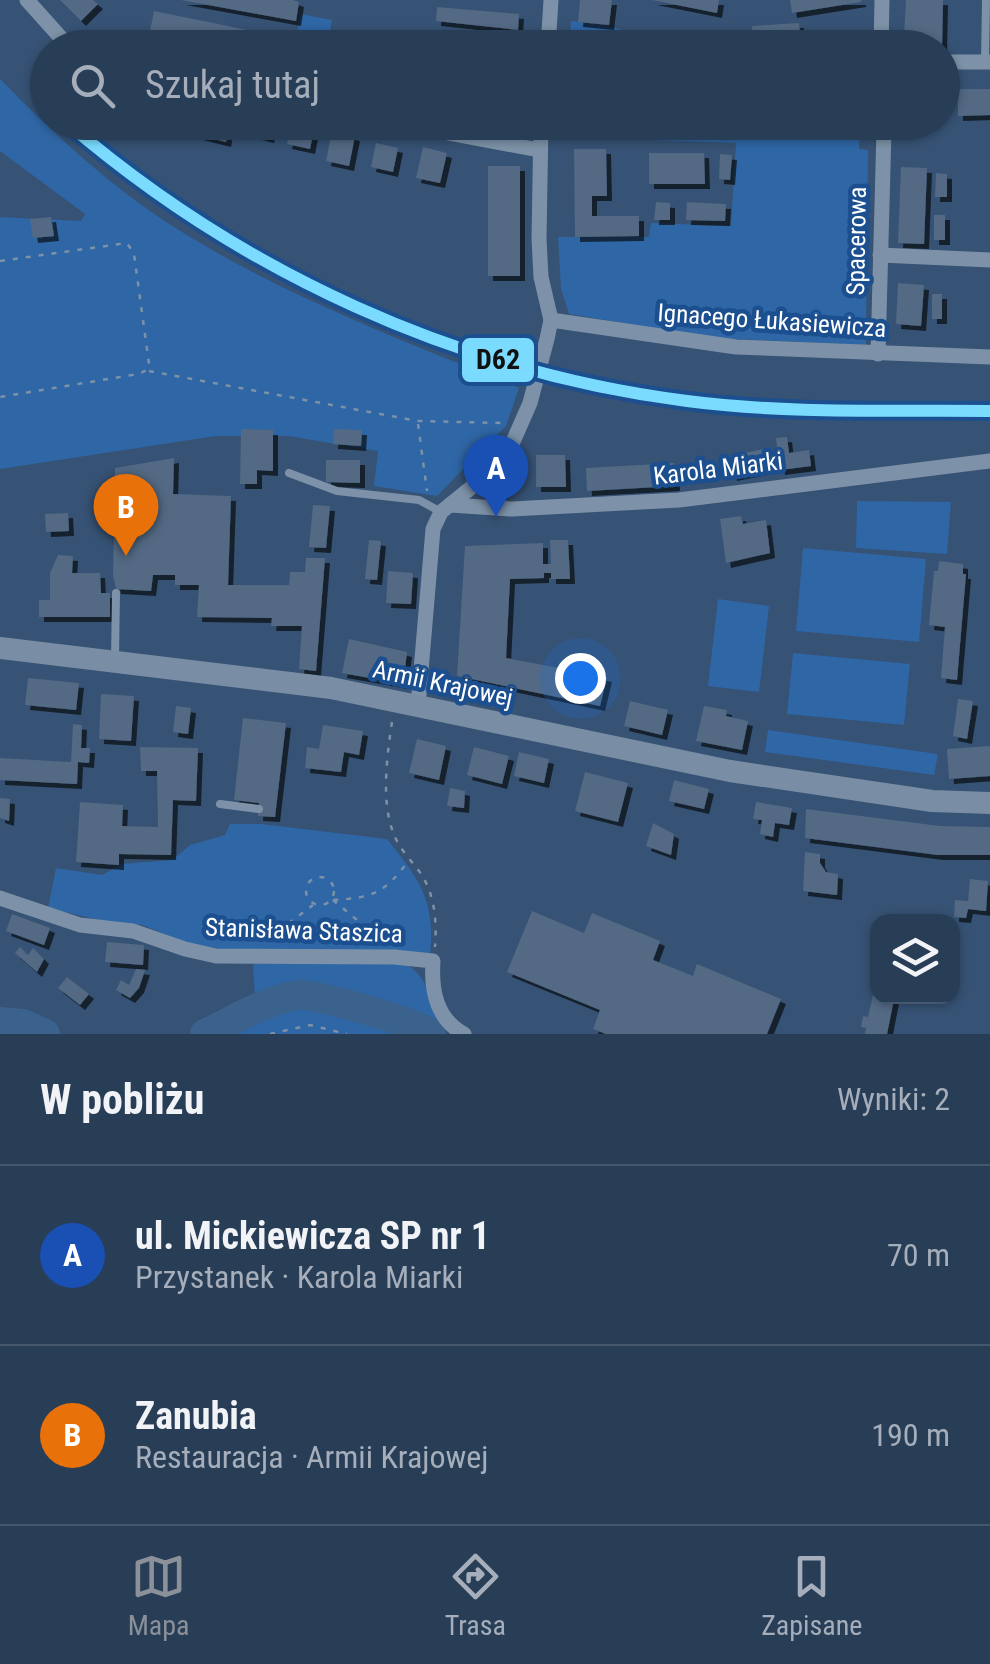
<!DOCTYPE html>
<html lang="pl">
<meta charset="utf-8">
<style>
:root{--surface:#283e57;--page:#30455d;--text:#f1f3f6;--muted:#a5aeba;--line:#44576d;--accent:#8c9099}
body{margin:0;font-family:"Roboto Condensed",sans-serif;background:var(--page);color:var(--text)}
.controls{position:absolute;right:30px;bottom:30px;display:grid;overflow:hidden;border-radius:20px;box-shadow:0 2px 8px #0004}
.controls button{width:90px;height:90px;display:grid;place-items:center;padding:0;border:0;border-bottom:2px solid var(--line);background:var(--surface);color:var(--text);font:50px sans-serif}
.you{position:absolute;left:580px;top:678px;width:35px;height:35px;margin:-25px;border:8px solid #fff;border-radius:50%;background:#1a73e8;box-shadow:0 0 0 15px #1a73e833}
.badge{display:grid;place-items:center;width:65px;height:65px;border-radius:50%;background:var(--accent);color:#fff;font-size:32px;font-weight:700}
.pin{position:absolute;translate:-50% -82px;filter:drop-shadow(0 2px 5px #0008)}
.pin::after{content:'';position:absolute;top:52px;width:35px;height:30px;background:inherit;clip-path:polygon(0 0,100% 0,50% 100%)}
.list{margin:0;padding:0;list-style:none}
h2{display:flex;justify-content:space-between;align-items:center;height:130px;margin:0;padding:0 40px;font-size:42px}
h2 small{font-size:32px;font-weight:400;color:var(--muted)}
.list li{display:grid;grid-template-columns:65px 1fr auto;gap:30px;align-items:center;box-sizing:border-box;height:180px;padding:0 40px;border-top:2px solid var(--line)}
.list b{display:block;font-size:38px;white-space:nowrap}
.list p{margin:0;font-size:32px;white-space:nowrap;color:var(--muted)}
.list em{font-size:32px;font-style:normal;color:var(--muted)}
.icon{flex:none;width:55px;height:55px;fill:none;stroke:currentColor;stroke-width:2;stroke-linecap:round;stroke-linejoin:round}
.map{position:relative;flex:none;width:990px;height:1034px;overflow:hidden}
.search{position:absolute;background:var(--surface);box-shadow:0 2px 8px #0004;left:30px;right:30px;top:30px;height:110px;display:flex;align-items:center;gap:25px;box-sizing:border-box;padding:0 35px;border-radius:55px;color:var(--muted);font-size:38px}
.sheet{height:490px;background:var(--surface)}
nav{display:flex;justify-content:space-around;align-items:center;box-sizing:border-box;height:140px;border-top:2px solid var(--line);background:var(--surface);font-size:28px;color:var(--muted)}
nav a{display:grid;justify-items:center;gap:5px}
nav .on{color:var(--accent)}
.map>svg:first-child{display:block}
</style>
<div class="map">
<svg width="990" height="1034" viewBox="0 0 990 1034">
<defs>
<filter id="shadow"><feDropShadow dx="5" dy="5" stdDeviation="0" flood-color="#0009"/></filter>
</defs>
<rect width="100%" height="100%" fill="#365274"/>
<g fill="#2f66a5">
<path d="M 301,14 L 332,20 L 327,47 L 294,47 Z"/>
<path d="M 571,21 L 608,26 L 681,47 L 569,48 Z"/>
<path d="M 0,79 C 53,133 110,186 174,227 C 281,295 402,340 519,388 L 506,426 L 437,496 L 374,486 L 378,451 L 288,436 L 216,436 L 0,469 L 0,217 L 81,221 L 85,214 L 0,151 Z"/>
<path d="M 564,123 L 860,123 L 859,149 L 868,150 L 866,345 L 712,338 L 569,314 L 561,289 L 558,237 L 649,237 L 651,223 L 731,226 L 736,143 L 563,137 Z"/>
<path d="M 857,501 L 951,502 L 947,554 L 856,548 Z"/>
<path d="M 803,548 L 926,559 L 919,642 L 796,631 Z"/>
<path d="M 718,599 L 769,606 L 759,692 L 708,686 Z"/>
<path d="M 793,653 L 910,664 L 904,725 L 787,714 Z"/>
<path d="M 768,730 L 938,754 L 934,775 L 765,752 Z"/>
<path d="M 230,824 L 261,824 L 387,839 C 419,878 436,902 430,955 L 220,949 L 188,943 L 142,925 L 107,922 L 48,908 L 56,868 L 102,875 L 122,864 L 172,860 L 190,845 L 225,835 Z"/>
<path d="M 404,963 C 429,975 432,1006 445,1029 C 407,1013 333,985 293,989 C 280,990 267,995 255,999 L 253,964 Z"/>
<path d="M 310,1002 L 400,1026 L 416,1034 L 222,1034 L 278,1007 Z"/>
</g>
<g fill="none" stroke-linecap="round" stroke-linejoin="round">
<g stroke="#3b618d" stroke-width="30">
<path d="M 0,1022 L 23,1024 L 45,1034"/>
<path d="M 205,1034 C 234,1020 266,1000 298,995 C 314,993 418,1023 431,1034"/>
</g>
</g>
<g fill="#526984" filter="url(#shadow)">
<path d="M 60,0 L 93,0 L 98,4 L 81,21 Z"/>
<path d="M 181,0 L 293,0 L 299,2 L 296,21 Z"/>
<path d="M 580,0 L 612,0 L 609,25 L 578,22 Z"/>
<path d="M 652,0 L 719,0 L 717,13 Z"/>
<path d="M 790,0 L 861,0 L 861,2 L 792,13 Z"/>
<path d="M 906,0 L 943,0 L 942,47 L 912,46 L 904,35 Z"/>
<path d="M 437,7 L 519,14 L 518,30 L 436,21 Z"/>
<path d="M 154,11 L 282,37 L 279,48 L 147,46 Z"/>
<path d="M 799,23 L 801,46 L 753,48 L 752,26 Z"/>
<path d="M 515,33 L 527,35 L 526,48 L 512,48 Z"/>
<path d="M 860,34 L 861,48 L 835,48 L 835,35 Z"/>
<path d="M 958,89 L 990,89 L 990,115 L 958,116 Z"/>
<path d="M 201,122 L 230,122 L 226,142 L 198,135 Z"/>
<path d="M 252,122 L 273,122 L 269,138 L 249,133 Z"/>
<path d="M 292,122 L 315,125 L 310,149 L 287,144 Z"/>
<path d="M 332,131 L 355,136 L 349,166 L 326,161 Z"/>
<path d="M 376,143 L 398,148 L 393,172 L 371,167 Z"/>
<path d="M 423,147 L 447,153 L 440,183 L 416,178 Z"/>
<path d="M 574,149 L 606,149 L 607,196 L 592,196 L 592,216 L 639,216 L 639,236 L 575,237 Z"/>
<path d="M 649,153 L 704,153 L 705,184 L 649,184 Z"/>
<path d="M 720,154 L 732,155 L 730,180 L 719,179 Z"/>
<rect x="488" y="166" width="32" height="110"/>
<path d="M 901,167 L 927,168 L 924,244 L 898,243 Z"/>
<path d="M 936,173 L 947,174 L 947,197 L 935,197 Z"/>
<path d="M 656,202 L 670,203 L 670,220 L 654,220 Z"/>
<path d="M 687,202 L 726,204 L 725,221 L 686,220 Z"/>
<rect x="934" y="215" width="11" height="25"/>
<path d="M 51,217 L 54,236 L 33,238 L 30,219 Z"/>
<path d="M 898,283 L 924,285 L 921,326 L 896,324 Z"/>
<rect x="932" y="294" width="10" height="25"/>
<path d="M 241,429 L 273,430 L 273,471 L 257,470 L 257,484 L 240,484 Z"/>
<path d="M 334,429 L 362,430 L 361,446 L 333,444 Z"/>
<path d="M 787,437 L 789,453 L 809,450 L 811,466 L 780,470 L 776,438 Z"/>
<path d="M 769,448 L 773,468 L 732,476 L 728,456 Z"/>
<path d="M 536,455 L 565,455 L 566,487 L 536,487 Z"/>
<path d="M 174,458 L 173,494 L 231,496 L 228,585 L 289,585 L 290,572 L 305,572 L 306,558 L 325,558 L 316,671 L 299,669 L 302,626 L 271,626 L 272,618 L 197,617 L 199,585 L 175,585 L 175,575 L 153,575 L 151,591 L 116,589 L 113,575 L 115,468 Z"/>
<path d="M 326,460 L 360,460 L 360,483 L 326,482 Z"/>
<path d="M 674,463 L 675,486 L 587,491 L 586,468 Z"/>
<path d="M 313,505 L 330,506 L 326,548 L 309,547 Z"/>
<path d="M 68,513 L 69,531 L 46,532 L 45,514 Z"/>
<path d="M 741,516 L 743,524 L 766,520 L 770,553 L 726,563 L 720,519 Z"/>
<path d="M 369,540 L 381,541 L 377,580 L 365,579 Z"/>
<path d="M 550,540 L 568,540 L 570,579 L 551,579 L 551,573 L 544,573 L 544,578 L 510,579 L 506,658 L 607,677 L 600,706 L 457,676 L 465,546 L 543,543 L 543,564 L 551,564 Z"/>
<path d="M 58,555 L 73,556 L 72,573 L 100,573 L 101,593 L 110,593 L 110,617 L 39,617 L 39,600 L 50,600 L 50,573 Z"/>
<path d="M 939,561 L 963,564 L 963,574 L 966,574 L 957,680 L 941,678 L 945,627 L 929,625 L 934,571 L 938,571 Z"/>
<path d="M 388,571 L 413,573 L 411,604 L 386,603 Z"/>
<path d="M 349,639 L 407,652 L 403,684 L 342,673 Z"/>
<path d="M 28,678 L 79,683 L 76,710 L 25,705 Z"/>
<path d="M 101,694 L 134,696 L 131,741 L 99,739 Z"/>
<path d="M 958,699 L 973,701 L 967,739 L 953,736 Z"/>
<path d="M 630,701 L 668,710 L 662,735 L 624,726 Z"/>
<path d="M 176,706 L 191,708 L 188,734 L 173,732 Z"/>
<path d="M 704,706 L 727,710 L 726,716 L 748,721 L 742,750 L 696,741 Z"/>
<path d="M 243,718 L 286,723 L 275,817 L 258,816 L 259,803 L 234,800 Z"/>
<path d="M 73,724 L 82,725 L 81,748 L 90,748 L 89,763 L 78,762 L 77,784 L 0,780 L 0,758 L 71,762 Z"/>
<path d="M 323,725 L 363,731 L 359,755 L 344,752 L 341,772 L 305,768 L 307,747 L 319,749 Z"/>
<path d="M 417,739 L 446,746 L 439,780 L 409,773 Z"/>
<path d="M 990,746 L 990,776 L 949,779 L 947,749 Z"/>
<path d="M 140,747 L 198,748 L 196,801 L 173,800 L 171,855 L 119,854 L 119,865 L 76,862 L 80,802 L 123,805 L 122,826 L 158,827 L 157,771 L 141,771 Z"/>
<path d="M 474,747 L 509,756 L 502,784 L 467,775 Z"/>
<path d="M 519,752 L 549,759 L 544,783 L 514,776 Z"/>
<path d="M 585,772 L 628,783 L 618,822 L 575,811 Z"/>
<path d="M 674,780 L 709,789 L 704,809 L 669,801 Z"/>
<path d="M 450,788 L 465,791 L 464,808 L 447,806 Z"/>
<path d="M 0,798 L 10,799 L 9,821 L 0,818 Z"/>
<path d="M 756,802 L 792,808 L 789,825 L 775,823 L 773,837 L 760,834 L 762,820 L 753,819 Z"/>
<path d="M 806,809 L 940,826 L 990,827 L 990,855 L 938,855 L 805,838 Z"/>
<path d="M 653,823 L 674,834 L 671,855 L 646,846 Z"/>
<path d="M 805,852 L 820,854 L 820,863 L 826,872 L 838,874 L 837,895 L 803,891 Z"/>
<path d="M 970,879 L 988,881 L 986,911 L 968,909 L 966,918 L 954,917 L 955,900 L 968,901 Z"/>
<path d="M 532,911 L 584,933 L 592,913 L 660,941 L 653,960 L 693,976 L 697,964 L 781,999 L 767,1034 L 606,1034 L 593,1029 L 600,1010 L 507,972 Z"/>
<path d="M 12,914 L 50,928 L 44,945 L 6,931 Z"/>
<path d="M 107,942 L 144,945 L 143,965 L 105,962 Z"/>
<path d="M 20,947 L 28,955 L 33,948 L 44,959 L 37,972 L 15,953 Z"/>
<path d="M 136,969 L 145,970 L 139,988 L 130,998 L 116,990 L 121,980 L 129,985 Z"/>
<path d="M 67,977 L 89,994 L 80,1005 L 58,988 Z"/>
<path d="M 873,995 L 894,999 L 887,1034 L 865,1034 L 866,1028 L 861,1027 L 863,1016 L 868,1017 Z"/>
</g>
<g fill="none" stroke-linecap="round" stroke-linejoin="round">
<g stroke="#7d92a8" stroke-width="2.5" stroke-dasharray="5 8" stroke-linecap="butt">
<path d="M 348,122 L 374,128"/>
<path d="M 0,261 L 127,243 L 134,254 L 149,364 L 147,370 L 138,374 L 0,397"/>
<path d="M 149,371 L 418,421 L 501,423"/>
<path d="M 418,424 L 427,491"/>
<path d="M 392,722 C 387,755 381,801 393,832 C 398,847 410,859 419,871 C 435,893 437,921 435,947"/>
<circle cx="320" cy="891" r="14"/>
<path d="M 333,900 C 373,898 385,893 409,860"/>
<path d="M 333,900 L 381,940"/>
<path d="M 268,939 L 313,905"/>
<path d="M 270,1034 L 310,1025 L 347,1034"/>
</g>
<g stroke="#7d92a8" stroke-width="8">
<path d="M 985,62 L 986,0"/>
<path d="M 289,473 L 337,491 L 419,500 L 441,512"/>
<path d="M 115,659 L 116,593"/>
<path d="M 220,804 L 259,809"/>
</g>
<g stroke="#7d92a8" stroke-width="15">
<path d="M 27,0 L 70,48"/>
<path d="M 548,48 L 551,0"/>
<path d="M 881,48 L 882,0"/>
<path d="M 942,62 L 990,62"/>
<path d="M 390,122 L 539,150"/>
<path d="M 880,255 L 990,260"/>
<path d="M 551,320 L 736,347 L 990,357"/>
<path d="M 878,354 L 884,130"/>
<path d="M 450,505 L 512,509 L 679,500 L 990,461"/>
<path d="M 418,706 L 433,529 L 441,512 L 483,478 L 512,444 L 530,403 L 547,339 L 551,320 L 541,277 L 539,239 L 541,122"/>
<path d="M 0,898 L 80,925 L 133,931 L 185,949 L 216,956 L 394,957 L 433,961 C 431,990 436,1019 464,1034"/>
</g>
<path stroke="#798da4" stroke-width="22" d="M 0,648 L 331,688 L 730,771 L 932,801 L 990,803"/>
<g stroke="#1b4f8f" stroke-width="20">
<path id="rail-1" d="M 66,122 C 240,272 458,372 687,401 C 787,414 889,410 990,411"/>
</g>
<use href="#rail-1" stroke="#7adbfe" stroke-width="12"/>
</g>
<g text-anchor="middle" stroke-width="9" stroke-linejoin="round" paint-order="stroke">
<g font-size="25" fill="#fff" stroke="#1b4f8f">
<text transform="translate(856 241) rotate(-89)" y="9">Spacerowa</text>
<text transform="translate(772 320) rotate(4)" y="9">Ignacego Łukasiewicza</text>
<text transform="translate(718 468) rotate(-7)" y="9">Karola Miarki</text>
<text transform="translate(443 683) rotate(12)" y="9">Armii Krajowej</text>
<text transform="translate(304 930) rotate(2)" y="9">Stanisława Staszica</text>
</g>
</g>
<rect stroke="#1b4f8f" stroke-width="4" x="460" y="336" width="76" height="48" rx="10" fill="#7adbfe"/>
<g font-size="28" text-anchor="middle" font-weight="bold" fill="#111">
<text x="498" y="369">D62</text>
</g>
</svg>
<div class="controls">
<button><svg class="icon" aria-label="layers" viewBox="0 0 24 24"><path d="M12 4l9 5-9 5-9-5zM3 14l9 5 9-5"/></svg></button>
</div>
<div class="you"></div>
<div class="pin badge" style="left:496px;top:517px;background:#1a4fb4">A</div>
<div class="pin badge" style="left:126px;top:556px;background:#e8710a">B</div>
<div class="search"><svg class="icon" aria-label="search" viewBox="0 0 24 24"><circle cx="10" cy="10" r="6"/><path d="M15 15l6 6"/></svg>Szukaj tutaj</div>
</div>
<section class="sheet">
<h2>W pobliżu<small>Wyniki: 2</small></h2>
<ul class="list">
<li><span class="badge" style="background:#1a4fb4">A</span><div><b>ul. Mickiewicza SP nr 1</b><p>Przystanek · Karola Miarki</p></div><em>70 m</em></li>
<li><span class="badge" style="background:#e8710a">B</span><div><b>Zanubia</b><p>Restauracja · Armii Krajowej</p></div><em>190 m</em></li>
</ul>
</section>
<nav>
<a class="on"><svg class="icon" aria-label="map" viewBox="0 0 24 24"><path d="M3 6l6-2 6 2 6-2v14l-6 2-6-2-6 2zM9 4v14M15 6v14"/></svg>Mapa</a>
<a><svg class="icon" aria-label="directions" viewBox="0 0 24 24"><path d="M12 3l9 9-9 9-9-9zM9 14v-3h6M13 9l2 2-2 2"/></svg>Trasa</a>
<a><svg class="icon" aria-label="saved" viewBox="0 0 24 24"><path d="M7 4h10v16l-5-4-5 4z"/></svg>Zapisane</a>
</nav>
